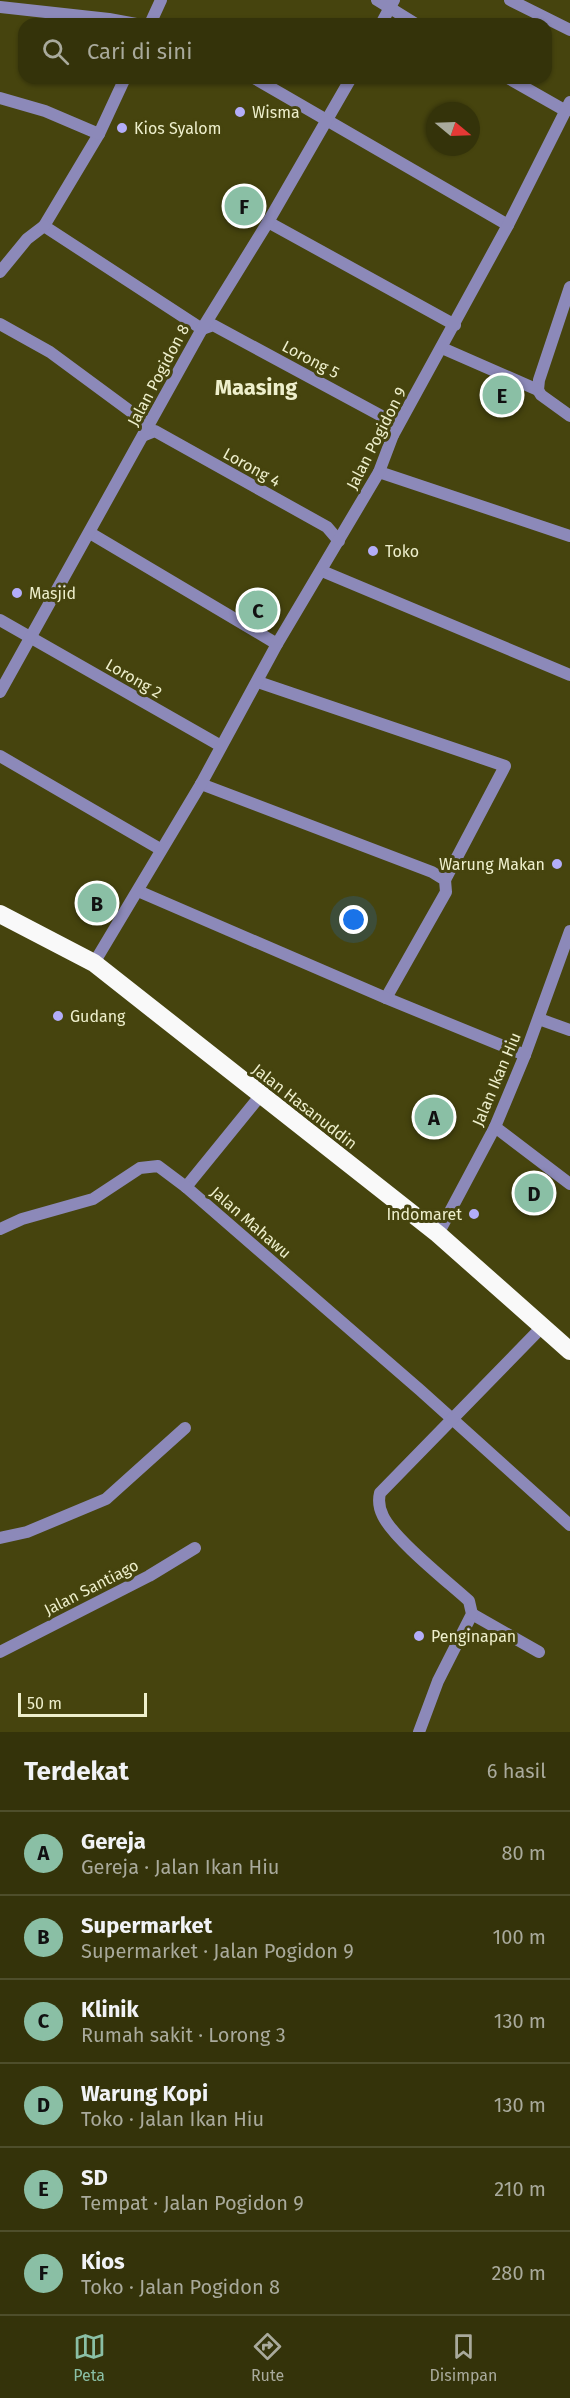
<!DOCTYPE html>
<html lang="id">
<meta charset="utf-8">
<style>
:root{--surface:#34330a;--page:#3c3b13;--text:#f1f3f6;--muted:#a9aa9c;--line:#4e4e2b;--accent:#8abfa5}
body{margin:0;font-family:"Fira Sans",sans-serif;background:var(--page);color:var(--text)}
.compass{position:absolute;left:426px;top:102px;width:54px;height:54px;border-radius:50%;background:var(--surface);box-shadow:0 2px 4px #0004;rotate:109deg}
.scale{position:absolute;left:18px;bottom:15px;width:129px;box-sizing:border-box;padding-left:6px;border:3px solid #eeefcc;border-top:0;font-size:16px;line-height:21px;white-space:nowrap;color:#eeefcc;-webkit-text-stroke:4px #46440e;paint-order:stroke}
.you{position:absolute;left:354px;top:920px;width:21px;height:21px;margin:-15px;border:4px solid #fff;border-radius:50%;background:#1a73e8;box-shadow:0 0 0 9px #1a73e833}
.badge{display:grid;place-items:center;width:39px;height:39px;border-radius:50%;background:var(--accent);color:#111;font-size:20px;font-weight:700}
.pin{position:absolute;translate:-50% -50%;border:3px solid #fff;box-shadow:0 2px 6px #0006}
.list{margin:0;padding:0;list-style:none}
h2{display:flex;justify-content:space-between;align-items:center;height:78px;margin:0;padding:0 24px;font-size:26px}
h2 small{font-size:20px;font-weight:400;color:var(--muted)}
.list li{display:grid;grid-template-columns:39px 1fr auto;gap:18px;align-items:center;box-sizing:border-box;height:84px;padding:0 24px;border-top:2px solid var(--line)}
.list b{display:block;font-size:22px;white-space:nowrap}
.list p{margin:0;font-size:20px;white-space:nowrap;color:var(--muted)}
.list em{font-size:20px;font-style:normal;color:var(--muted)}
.icon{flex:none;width:33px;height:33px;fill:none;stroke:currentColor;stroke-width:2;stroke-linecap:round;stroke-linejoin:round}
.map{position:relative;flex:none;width:570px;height:1732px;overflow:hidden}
.search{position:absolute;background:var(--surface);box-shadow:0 2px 4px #0004;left:18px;right:18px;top:18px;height:66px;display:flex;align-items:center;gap:15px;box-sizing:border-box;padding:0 21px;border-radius:18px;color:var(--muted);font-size:22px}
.sheet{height:582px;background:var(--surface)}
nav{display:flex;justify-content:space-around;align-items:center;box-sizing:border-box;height:84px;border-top:2px solid var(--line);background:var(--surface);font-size:16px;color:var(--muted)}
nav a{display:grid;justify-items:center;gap:3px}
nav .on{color:var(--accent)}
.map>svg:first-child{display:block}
</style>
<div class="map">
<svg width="570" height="1732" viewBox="0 0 570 1732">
<rect width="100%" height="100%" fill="#46440e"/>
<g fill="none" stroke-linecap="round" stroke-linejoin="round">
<g stroke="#8c89b9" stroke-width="12">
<path d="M 377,0 L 416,24"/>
<path d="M 510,0 L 570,30"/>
<path d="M 0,7 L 109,19 L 136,24"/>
<path d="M 150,24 L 161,0"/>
<path d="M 381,24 L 394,0"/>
<path d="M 125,78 L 99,134 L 44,226 L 202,329 L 213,325 L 389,420 L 393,435"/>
<path d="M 254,78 L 508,225"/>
<path d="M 508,78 L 566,111"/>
<path d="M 0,98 L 45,111 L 99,134"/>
<path d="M 268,222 L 455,325"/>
<path d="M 0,272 L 27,239 L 44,226"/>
<path d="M 570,287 L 539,380 L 538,390 L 541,395 L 570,416"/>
<path d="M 0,324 L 50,352 L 149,425"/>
<path d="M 442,348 L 538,390"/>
<path d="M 145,435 L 155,431 L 327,527 L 339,541"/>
<path d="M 379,472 L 570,536"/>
<path d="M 90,533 L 277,644"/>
<path d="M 322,571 L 570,675"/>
<path d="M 0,620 L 221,746"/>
<path d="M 258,682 L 505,766 L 445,880"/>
<path d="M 0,692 L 202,329 L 268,222 L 351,78"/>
<path d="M 0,756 L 160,849"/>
<path d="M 201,784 L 432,872 L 445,880 L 446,892 L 386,998"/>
<path d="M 138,891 L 386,998 L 525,1055"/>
<path d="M 94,963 L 201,784 L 277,644 L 379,472 L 393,435 L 508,225 L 570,102"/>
<path d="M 539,1019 L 570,1030"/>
<path d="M 495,1127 L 570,1184"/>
<path d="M 186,1187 L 260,1096"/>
<path d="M 0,1229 L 22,1219 L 93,1199 L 140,1168 L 158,1166 L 186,1187 L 420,1390 L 570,1525"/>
<path d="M 438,1234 L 495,1127 L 525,1055 L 570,931"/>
<path d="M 0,1538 L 27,1532 L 106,1499 L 185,1428"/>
<path d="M 472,1614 L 539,1652"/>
<path d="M 0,1652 L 149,1576 L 195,1548"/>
<path d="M 419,1732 L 438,1681 L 472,1614 L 469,1601 C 448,1582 394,1539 383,1516 C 379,1508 378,1501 380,1493 L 542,1327"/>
</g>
<path stroke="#f9f9f9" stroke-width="18" d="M 0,914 L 94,963 L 438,1234 L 570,1351"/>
</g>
<g fill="#b3adf9" stroke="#46440e" stroke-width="2">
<circle cx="240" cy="112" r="6"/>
<circle cx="122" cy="128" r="6"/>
<circle cx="373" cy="551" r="6"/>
<circle cx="17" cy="593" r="6"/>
<circle cx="557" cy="864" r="6"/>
<circle cx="58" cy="1016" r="6"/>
<circle cx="474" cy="1214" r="6"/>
<circle cx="419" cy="1636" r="6"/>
</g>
<g text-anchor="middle" stroke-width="6" stroke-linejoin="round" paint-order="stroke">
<g font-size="16" fill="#eeefcc" stroke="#46440e" text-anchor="start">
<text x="252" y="118">Wisma</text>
<text x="134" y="134">Kios Syalom</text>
<text x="385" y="557">Toko</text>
<text x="29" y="599">Masjid</text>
<text x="545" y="870" text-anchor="end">Warung Makan</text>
<text x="70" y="1022">Gudang</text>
<text x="462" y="1220" text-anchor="end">Indomaret</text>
<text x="431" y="1642">Penginapan</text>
</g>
<g font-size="16" fill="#eeefcc" stroke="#46440e">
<text transform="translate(311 359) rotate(28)" y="6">Lorong 5</text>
<text transform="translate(158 375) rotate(-62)" y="6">Jalan Pogidon 8</text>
<text transform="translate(376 438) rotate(-63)" y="6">Jalan Pogidon 9</text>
<text transform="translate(252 467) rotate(29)" y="6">Lorong 4</text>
<text transform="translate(134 678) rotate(30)" y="6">Lorong 2</text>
<text transform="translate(496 1079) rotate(-67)" y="6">Jalan Ikan Hiu</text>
<text transform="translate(305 1106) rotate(38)" y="6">Jalan Hasanuddin</text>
<text transform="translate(251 1222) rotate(41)" y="6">Jalan Mahawu</text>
<text transform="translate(91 1587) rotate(-27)" y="6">Jalan Santiago</text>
</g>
<g font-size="22" font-weight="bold" fill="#eeefcc" stroke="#46440e">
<text x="256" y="395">Maasing</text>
</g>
</g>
</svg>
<svg class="compass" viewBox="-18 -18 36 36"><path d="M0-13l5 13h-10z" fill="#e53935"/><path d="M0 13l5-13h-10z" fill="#a9aa9c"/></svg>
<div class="scale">50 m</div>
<div class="you"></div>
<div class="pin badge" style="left:434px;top:1117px">A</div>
<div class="pin badge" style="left:97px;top:903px">B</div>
<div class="pin badge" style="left:258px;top:610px">C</div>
<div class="pin badge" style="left:534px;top:1193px">D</div>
<div class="pin badge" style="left:502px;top:395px">E</div>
<div class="pin badge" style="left:244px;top:206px">F</div>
<div class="search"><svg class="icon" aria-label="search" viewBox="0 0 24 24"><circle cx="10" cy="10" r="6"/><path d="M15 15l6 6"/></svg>Cari di sini</div>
</div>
<section class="sheet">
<h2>Terdekat<small>6 hasil</small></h2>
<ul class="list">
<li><span class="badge">A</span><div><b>Gereja</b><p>Gereja · Jalan Ikan Hiu</p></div><em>80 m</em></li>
<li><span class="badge">B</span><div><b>Supermarket</b><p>Supermarket · Jalan Pogidon 9</p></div><em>100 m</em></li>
<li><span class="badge">C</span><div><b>Klinik</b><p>Rumah sakit · Lorong 3</p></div><em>130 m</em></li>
<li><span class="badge">D</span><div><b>Warung Kopi</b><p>Toko · Jalan Ikan Hiu</p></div><em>130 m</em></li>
<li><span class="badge">E</span><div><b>SD</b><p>Tempat · Jalan Pogidon 9</p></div><em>210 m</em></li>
<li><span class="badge">F</span><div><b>Kios</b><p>Toko · Jalan Pogidon 8</p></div><em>280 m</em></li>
</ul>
</section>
<nav>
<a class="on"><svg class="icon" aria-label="map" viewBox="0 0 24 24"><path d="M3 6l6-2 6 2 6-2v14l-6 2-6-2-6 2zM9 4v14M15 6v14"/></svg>Peta</a>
<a><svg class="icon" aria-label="directions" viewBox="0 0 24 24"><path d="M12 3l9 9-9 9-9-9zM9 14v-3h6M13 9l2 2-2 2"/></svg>Rute</a>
<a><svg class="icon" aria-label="saved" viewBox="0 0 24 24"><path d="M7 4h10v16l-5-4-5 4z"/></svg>Disimpan</a>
</nav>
